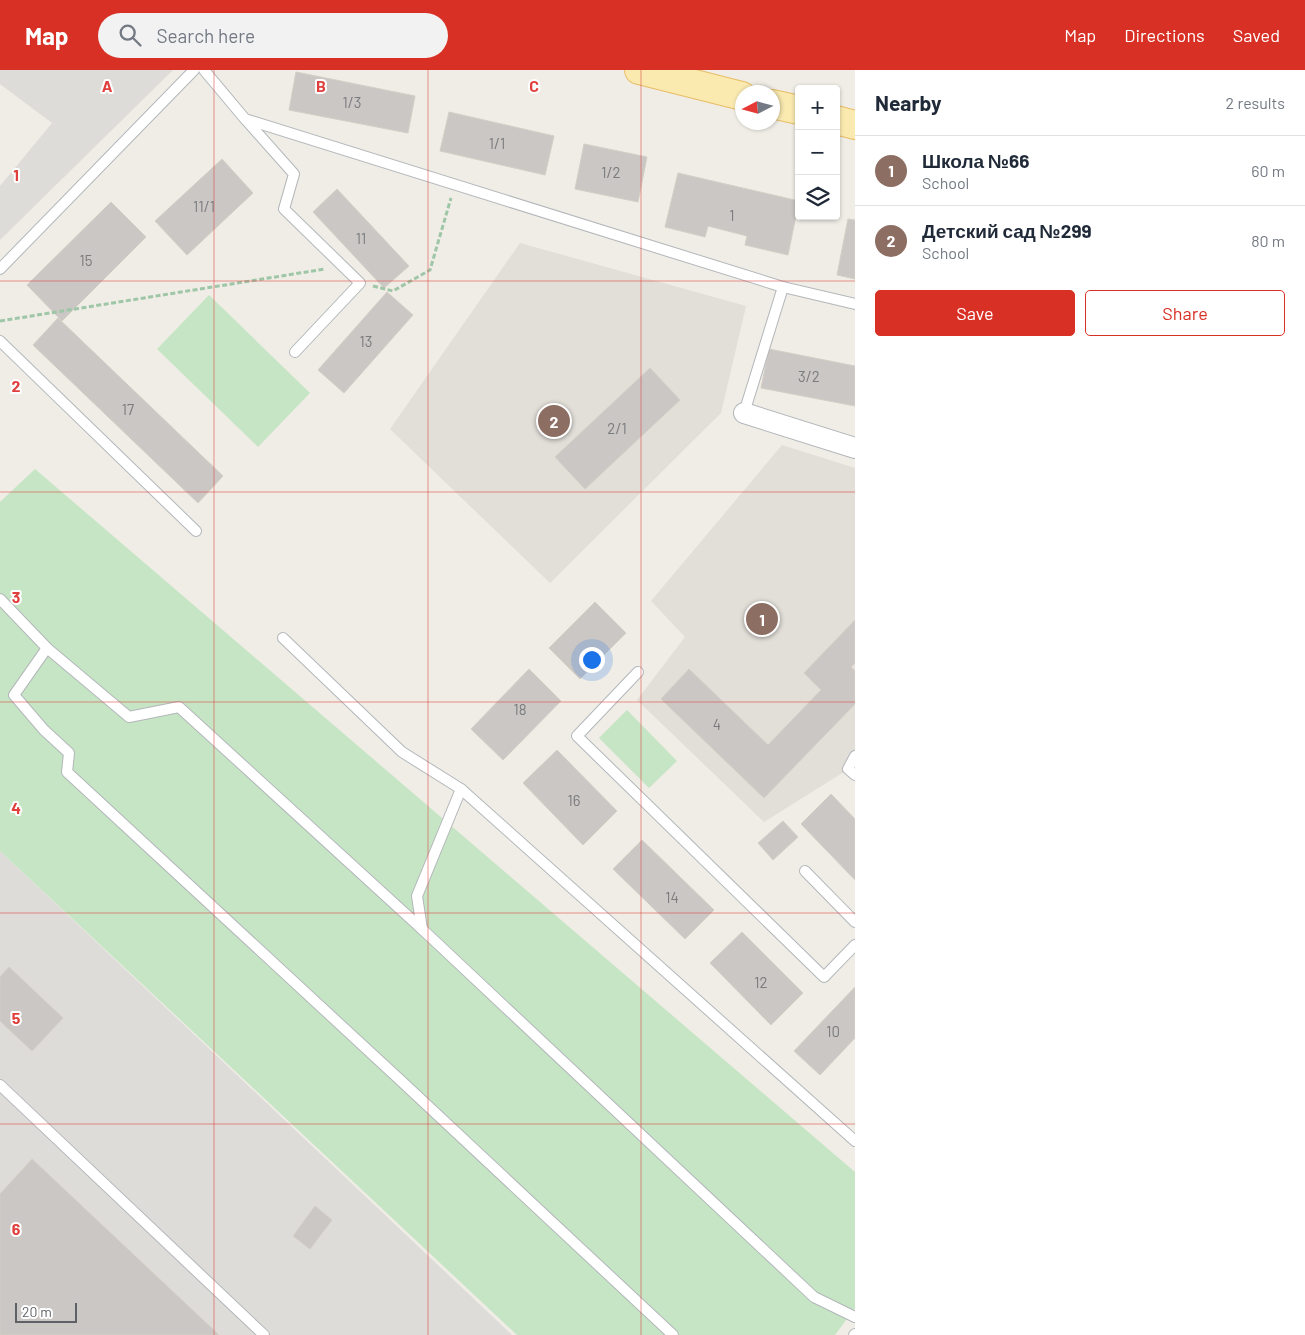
<!DOCTYPE html>
<meta charset="utf-8">
<style>
:root{--surface:#fff;--page:#f2f2f3;--text:#1f2937;--muted:#747a83;--line:#e0e1e3;--accent:#d93025}
body{margin:0;font-family:Barlow,sans-serif;background:var(--page);color:var(--text)}
.controls{position:absolute;right:15px;top:15px;display:grid;overflow:hidden;border-radius:5px;box-shadow:0 1px 4px #0004}
.controls button{width:45px;height:45px;display:grid;place-items:center;padding:0;border:0;border-bottom:1px solid var(--line);background:var(--surface);color:var(--text);font:25px sans-serif}
.compass{position:absolute;left:735px;top:15px;width:45px;height:45px;border-radius:50%;background:var(--surface);box-shadow:0 1px 4px #0004;rotate:264deg}
.scale{position:absolute;left:15px;bottom:12px;width:62px;box-sizing:border-box;padding-left:5px;border:2px solid #5e6266;border-top:0;font-size:14px;line-height:18px;white-space:nowrap;color:#5e6266;-webkit-text-stroke:4px #fff;paint-order:stroke}
.you{position:absolute;left:591px;top:589px;width:18px;height:18px;margin:-12px;border:4px solid #fff;border-radius:50%;background:#1a73e8;box-shadow:0 0 0 8px #1a73e833}
.badge{display:grid;place-items:center;width:32px;height:32px;border-radius:50%;background:var(--accent);color:#fff;font-size:16px;font-weight:700}
.pin{position:absolute;translate:-50% -50%;border:2px solid #fff;box-shadow:0 1px 5px #0006}
.list{margin:0;padding:0;list-style:none}
h2{display:flex;justify-content:space-between;align-items:center;height:65px;margin:0;padding:0 20px;font-size:21px}
h2 small{font-size:16px;font-weight:400;color:var(--muted)}
.list li{display:grid;grid-template-columns:32px 1fr auto;gap:15px;align-items:center;box-sizing:border-box;height:70px;padding:0 20px;border-top:1px solid var(--line)}
.list b{display:block;font-size:19px;white-space:nowrap}
.list p{margin:0;font-size:16px;white-space:nowrap;color:var(--muted)}
.list em{font-size:16px;font-style:normal;color:var(--muted)}
.actions{display:flex;gap:10px;padding:15px 20px}
.actions a{flex:1;padding:11px 0;border:1px solid var(--accent);border-radius:5px;text-align:center;font-size:18px;color:var(--accent)}
.actions .main{background:var(--accent);color:#fff}
.icon{flex:none;width:28px;height:28px;fill:none;stroke:currentColor;stroke-width:2;stroke-linecap:round;stroke-linejoin:round}
.map{position:relative;flex:none;width:855px;height:1265px;overflow:hidden}
header{display:flex;align-items:center;gap:30px;box-sizing:border-box;height:70px;padding:0 25px;background:var(--accent);color:#fff}
header strong{font-size:24px}
nav{display:flex;gap:28px;margin-inline-start:auto;font-size:18px}
.search{width:350px;height:45px;background:var(--page);display:flex;align-items:center;gap:12px;box-sizing:border-box;padding:0 18px;border-radius:28px;color:var(--muted);font-size:19px}
main{display:flex}
aside{flex:1;background:var(--surface)}
.map>svg:first-child{display:block}
</style>
<header>
<strong>Map</strong>
<div class="search"><svg class="icon" aria-label="search" viewBox="0 0 24 24"><circle cx="10" cy="10" r="6"/><path d="M15 15l6 6"/></svg>Search here</div>
<nav><a>Map</a><a>Directions</a><a>Saved</a></nav>
</header>
<main>
<div class="map">
<svg width="855" height="1265" viewBox="0 0 855 1265">
<rect width="100%" height="100%" fill="#efede6"/>
<g fill="#dedcd8">
<path d="M 0,0 L 173,0 L 0,170 L 0,116 L 52,53 L 0,14 Z"/>
<path d="M 0,781 L 512,1265 L 0,1265 Z"/>
</g>
<g fill="#e2ded8">
<path d="M 520,173 L 746,236 L 721,343 L 550,513 L 390,359 Z"/>
<path d="M 782,375 L 855,398 L 855,695 L 764,752 L 637,630 L 685,567 L 651,531 Z"/>
</g>
<g fill="#c6e5c5">
<path d="M 209,225 L 310,323 L 258,377 L 157,279 Z"/>
<path d="M 35,399 L 855,1102 L 855,1238 L 835,1265 L 517,1265 L 0,781 L 0,432 Z"/>
<path d="M 627,640 L 677,691 L 649,718 L 599,668 Z"/>
</g>
<g fill="#cbc7c4" stroke="#d4cec5">
<path d="M 296,2 L 415,26 L 408,63 L 289,40 Z"/>
<path d="M 449,42 L 554,66 L 545,105 L 440,81 Z"/>
<path d="M 584,74 L 647,87 L 638,132 L 575,119 Z"/>
<path d="M 222,89 L 253,123 L 187,185 L 155,151 Z"/>
<path d="M 678,103 L 799,131 L 788,185 L 745,175 L 747,166 L 708,156 L 705,167 L 665,157 Z"/>
<path d="M 337,119 L 409,196 L 384,218 L 313,142 Z"/>
<path d="M 111,132 L 146,167 L 62,251 L 27,215 Z"/>
<path d="M 848,149 L 855,150 L 855,209 L 837,205 Z"/>
<path d="M 387,222 L 413,245 L 344,323 L 318,300 Z"/>
<path d="M 58,248 L 223,406 L 198,433 L 33,275 Z"/>
<path d="M 769,279 L 855,296 L 855,336 L 761,318 Z"/>
<path d="M 650,298 L 680,330 L 585,419 L 555,387 Z"/>
<path d="M 595,532 L 626,563 L 580,609 L 549,578 Z"/>
<path d="M 855,550 L 855,593 L 851,597 L 855,601 L 855,634 L 764,728 L 661,629 L 689,599 L 768,675 L 821,620 L 804,603 Z"/>
<path d="M 529,599 L 561,631 L 503,690 L 471,659 Z"/>
<path d="M 557,680 L 617,741 L 583,775 L 523,713 Z"/>
<path d="M 831,724 L 855,749 L 855,810 L 801,754 Z"/>
<path d="M 783,751 L 798,767 L 773,790 L 758,773 Z"/>
<path d="M 642,770 L 714,840 L 685,869 L 613,799 Z"/>
<path d="M 742,862 L 803,923 L 771,955 L 710,893 Z"/>
<path d="M 9,897 L 63,948 L 32,981 L 0,951 L 0,907 Z"/>
<path d="M 855,917 L 855,968 L 820,1005 L 794,981 Z"/>
<path d="M 32,1089 L 219,1265 L 0,1265 L 0,1124 Z"/>
<path d="M 315,1136 L 332,1150 L 310,1179 L 293,1166 Z"/>
</g>
<g fill="none" stroke-linecap="round" stroke-linejoin="round">
<g stroke="#b3b7ba" stroke-width="12">
<g id="lane">
<path d="M 204,0 L 245,49 L 783,217 L 855,234"/>
<path d="M 246,50 L 294,104 L 284,139 L 360,213 L 295,282"/>
<path d="M 0,199 L 194,0"/>
<path d="M 0,271 L 196,461"/>
<path d="M 744,343 L 783,217"/>
<path d="M 0,529 L 47,578 L 129,647 L 179,637 L 422,859"/>
<path d="M 283,568 L 402,682 L 461,719 L 855,1071"/>
<path d="M 47,578 L 14,625 L 44,660 L 69,683 L 67,702 L 398,1008 L 673,1265"/>
<path d="M 638,602 L 577,666 L 824,907 L 855,875"/>
<path d="M 855,686 L 848,699 L 855,705"/>
<path d="M 461,719 L 417,826 L 422,859 L 814,1227 L 855,1247"/>
<path d="M 805,801 L 855,852"/>
<path d="M 0,1015 L 264,1265"/>
<path d="M 854,1265 L 855,1264"/>
</g>
</g>
<g stroke="#b3b7ba" stroke-width="22">
<path id="street" d="M 744,343 L 855,378"/>
</g>
<g stroke="#e9bc65" stroke-width="30">
<g id="primary">
<path d="M 639,0 L 742,26"/>
<path d="M 772,34 L 799,40"/>
<path d="M 836,50 L 855,55"/>
</g>
</g>
<g stroke="#9ec6a7" stroke-width="3" stroke-dasharray="5 2.5" stroke-linecap="butt">
<path d="M 373,216 L 393,221 L 430,200 L 451,128"/>
<path d="M 0,251 L 325,199"/>
</g>
<use href="#lane" stroke="#fff" stroke-width="10"/>
<use href="#street" stroke="#fff" stroke-width="20"/>
<use href="#primary" stroke="#faeab0" stroke-width="28"/>
</g>
<path fill="none" stroke="#df403d" stroke-width="1" stroke-opacity="0.55" d="M 214,0 L 214,1265M 428,0 L 428,1265M 641,0 L 641,1265M 0,211 L 855,211M 0,422 L 855,422M 0,632 L 855,632M 0,843 L 855,843M 0,1054 L 855,1054"/>
<g text-anchor="middle" stroke-width="4" stroke-linejoin="round" paint-order="stroke">
<g font-size="15" fill="#797b7e">
<text x="352" y="38">1/3</text>
<text x="497" y="79">1/1</text>
<text x="611" y="108">1/2</text>
<text x="204" y="142">11/1</text>
<text x="732" y="151">1</text>
<text x="361" y="174">11</text>
<text x="86" y="196">15</text>
<text x="366" y="277">13</text>
<text x="809" y="312">3/2</text>
<text x="128" y="345">17</text>
<text x="617" y="364">2/1</text>
<text x="520" y="645">18</text>
<text x="717" y="660">4</text>
<text x="574" y="736">16</text>
<text x="672" y="833">14</text>
<text x="761" y="918">12</text>
<text x="833" y="967">10</text>
</g>
</g>
<g font-size="16" text-anchor="middle" font-weight="bold" fill="#df403d" stroke="#fff" stroke-width="4" stroke-linejoin="round" paint-order="stroke">
<text x="107" y="22">A</text>
<text x="321" y="22">B</text>
<text x="534" y="22">C</text>
<text x="16" y="111">1</text>
<text x="16" y="322">2</text>
<text x="16" y="533">3</text>
<text x="16" y="744">4</text>
<text x="16" y="954">5</text>
<text x="16" y="1165">6</text>
</g>
</svg>
<div class="controls">
<button>+</button>
<button>−</button>
<button><svg class="icon" aria-label="layers" viewBox="0 0 24 24"><path d="M12 4l9 5-9 5-9-5zM3 14l9 5 9-5"/></svg></button>
</div>
<svg class="compass" viewBox="-18 -18 36 36"><path d="M0-13l5 13h-10z" fill="#e53935"/><path d="M0 13l5-13h-10z" fill="#747a83"/></svg>
<div class="scale">20 m</div>
<div class="you"></div>
<div class="pin badge" style="left:762px;top:549px;background:#8d6e63">1</div>
<div class="pin badge" style="left:554px;top:351px;background:#8d6e63">2</div>
</div>
<aside>
<h2>Nearby<small>2 results</small></h2>
<ul class="list">
<li><span class="badge" style="background:#8d6e63">1</span><div><b>Школа №66</b><p>School</p></div><em>60 m</em></li>
<li><span class="badge" style="background:#8d6e63">2</span><div><b>Детский сад №299</b><p>School</p></div><em>80 m</em></li>
</ul>
<div class="actions"><a class="main">Save</a><a>Share</a></div>
</aside>
</main>
